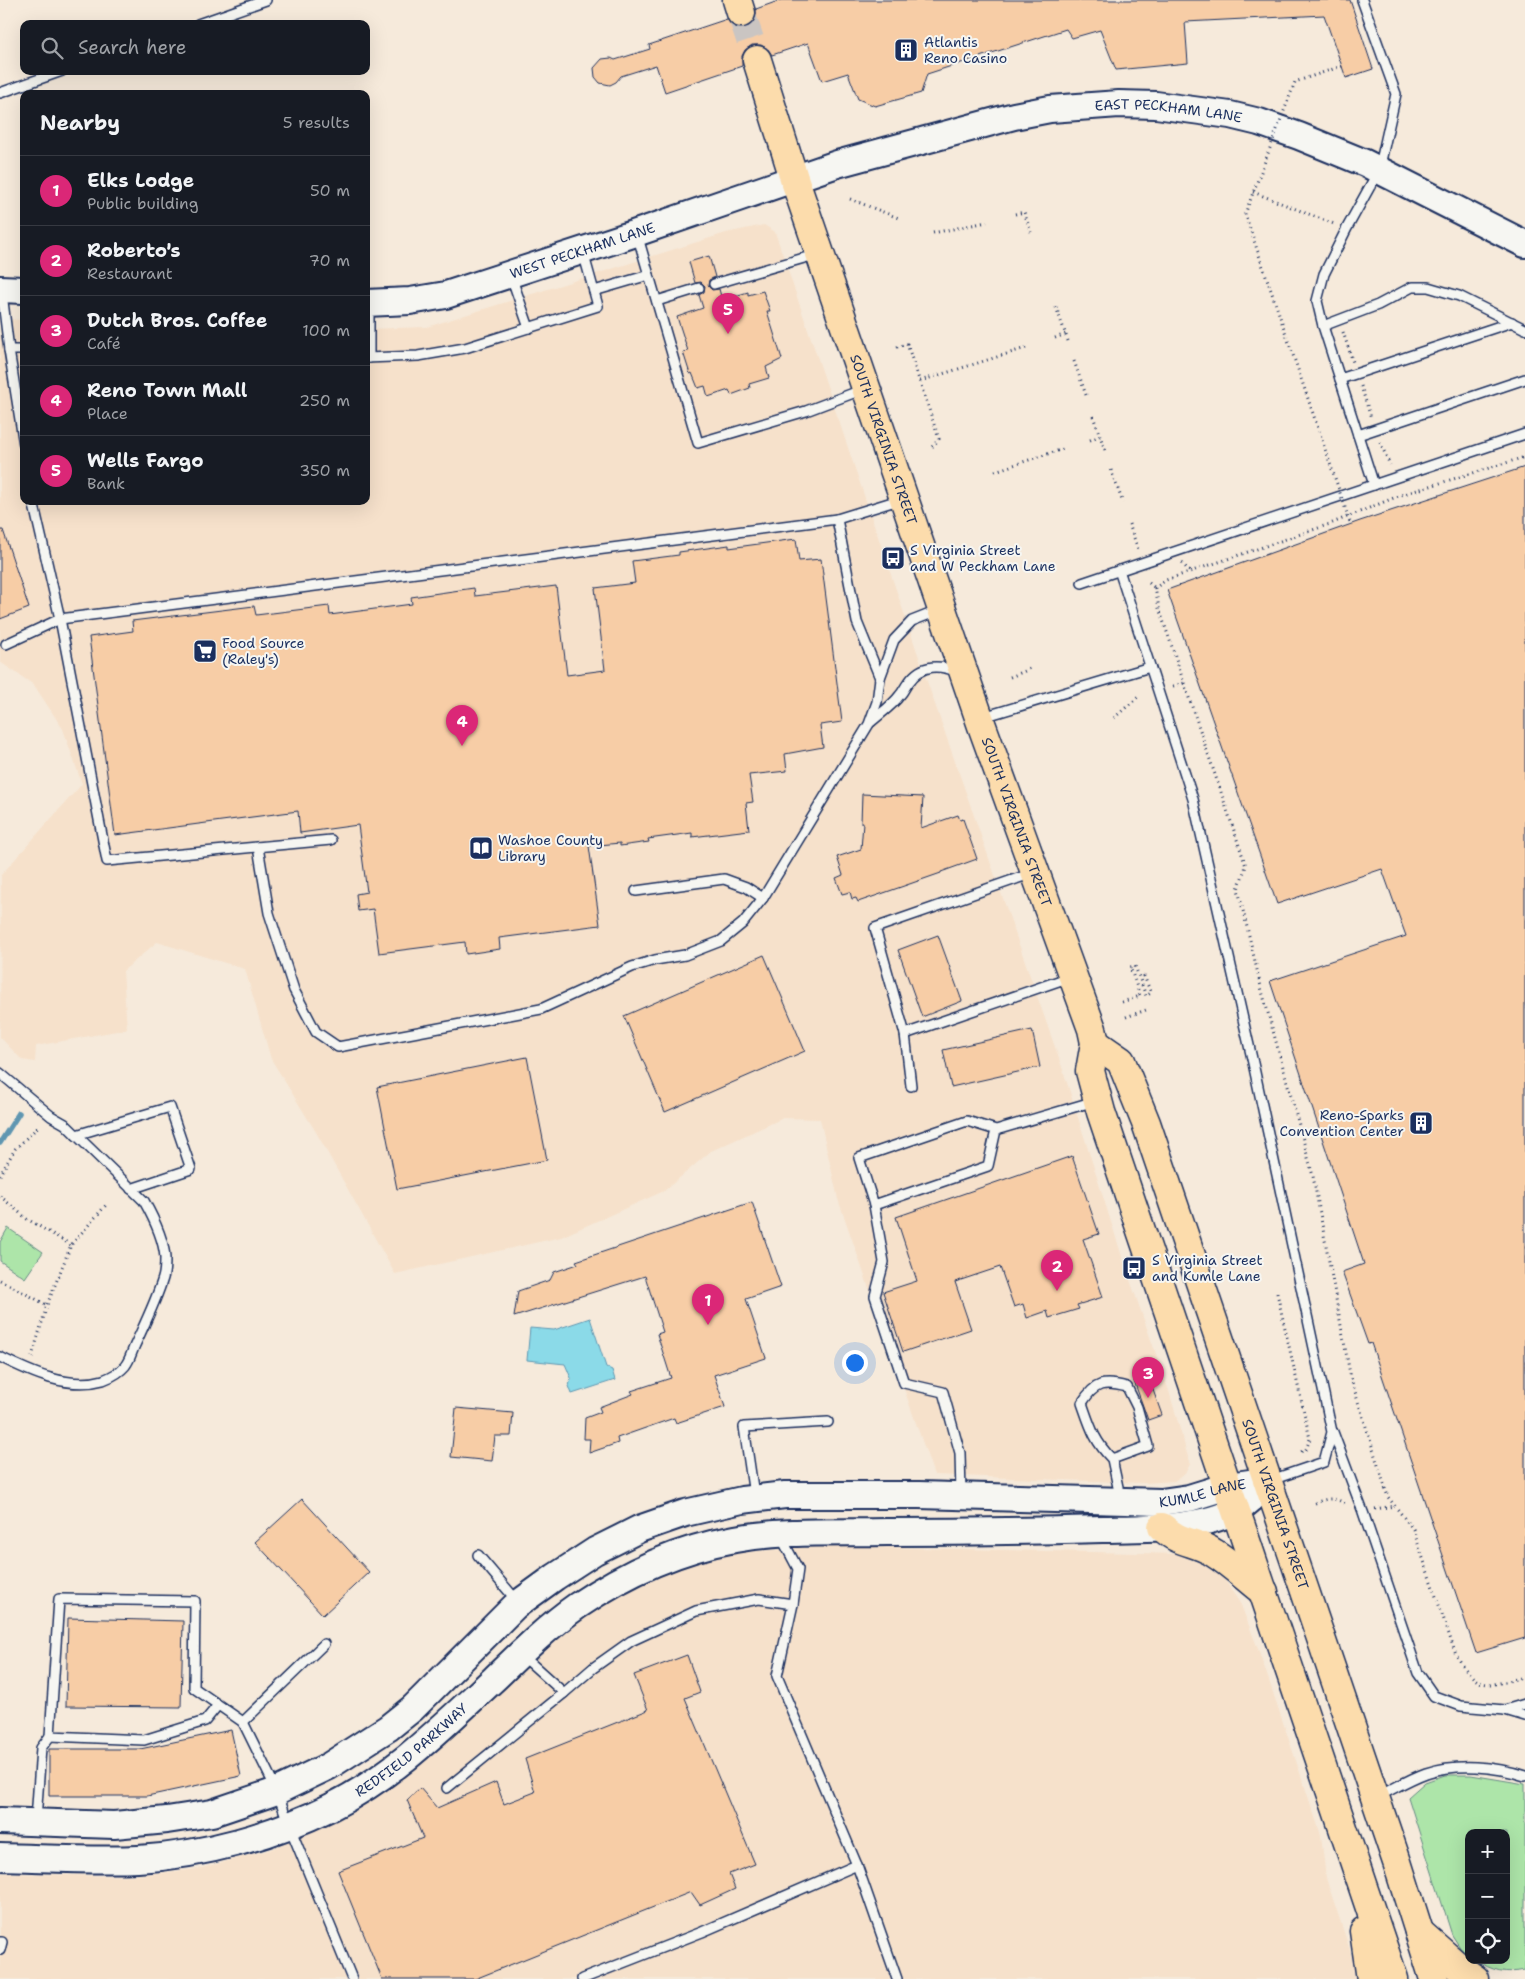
<!DOCTYPE html>
<meta charset="utf-8">
<style>
:root{--surface:#171b24;--page:#20242c;--text:#f1f3f6;--muted:#9ea1a6;--line:#363941;--accent:#db2777}
body{margin:0;font-family:"Shantell Sans",sans-serif;background:var(--page);color:var(--text)}
.controls{position:absolute;right:15px;bottom:15px;display:grid;overflow:hidden;border-radius:10px;box-shadow:0 5px 20px #0002}
.controls button{width:45px;height:45px;display:grid;place-items:center;padding:0;border:0;border-bottom:1px solid var(--line);background:var(--surface);color:var(--text);font:25px sans-serif}
.you{position:absolute;left:854px;top:1362px;width:18px;height:18px;margin:-12px;border:4px solid #fff;border-radius:50%;background:#1a73e8;box-shadow:0 0 0 8px #1a73e833}
.badge{display:grid;place-items:center;width:32px;height:32px;border-radius:50%;background:var(--accent);color:#fff;font-size:16px;font-weight:700}
.pin{position:absolute;translate:-50% -41px;filter:drop-shadow(0 1px 2px #0008)}
.pin::after{content:'';position:absolute;top:26px;width:18px;height:15px;background:inherit;clip-path:polygon(0 0,100% 0,50% 100%)}
.list{margin:0;padding:0;list-style:none}
h2{display:flex;justify-content:space-between;align-items:center;height:65px;margin:0;padding:0 20px;font-size:21px}
h2 small{font-size:16px;font-weight:400;color:var(--muted)}
.list li{display:grid;grid-template-columns:32px 1fr auto;gap:15px;align-items:center;box-sizing:border-box;height:70px;padding:0 20px;border-top:1px solid var(--line)}
.list b{display:block;font-size:19px;white-space:nowrap}
.list p{margin:0;font-size:16px;white-space:nowrap;color:var(--muted)}
.list em{font-size:16px;font-style:normal;color:var(--muted)}
.icon{flex:none;width:28px;height:28px;fill:none;stroke:currentColor;stroke-width:2;stroke-linecap:round;stroke-linejoin:round}
.map{position:relative;flex:none;width:1525px;height:1979px;overflow:hidden}
.search{position:absolute;background:var(--surface);box-shadow:0 5px 20px #0002;left:20px;top:20px;width:350px;height:55px;display:flex;align-items:center;gap:12px;box-sizing:border-box;padding:0 18px;border-radius:10px;color:var(--muted);font-size:19px}
.panel{position:absolute;background:var(--surface);box-shadow:0 5px 20px #0002;left:20px;top:90px;width:350px;height:415px;border-radius:10px}
.map>svg:first-child{display:block}
</style>
<div class="map">
<svg width="1525" height="1979" viewBox="0 0 1525 1979">
<rect width="100%" height="100%" fill="#f6eadb"/>
<filter id="ink" filterUnits="userSpaceOnUse"><feTurbulence type="fractalNoise" baseFrequency=".02" numOctaves="2"/><feDisplacementMap in="SourceGraphic" scale="10" xChannelSelector="R" yChannelSelector="G"/><feConvolveMatrix kernelMatrix="1 2 1 2 8 2 1 2 1" color-interpolation-filters="sRGB"/></filter>
<g filter="url(#ink)">
<g fill="#f6e1cb">
<path d="M 764,225 L 775,232 L 930,690 L 1063,1070 L 1124,1263 L 1169,1391 L 1190,1464 L 1185,1474 L 1174,1481 L 1145,1483 L 934,1475 L 838,1199 L 820,1119 L 783,1118 L 711,1151 L 664,1191 L 561,1237 L 395,1274 L 316,1132 L 271,1059 L 245,969 L 157,942 L 123,971 L 127,1029 L 36,1046 L 35,1062 L 22,1060 L 0,1037 L 1,875 L 82,784 L 63,729 L 34,685 L 0,662 L 0,319 L 24,320 L 24,501 L 366,501 L 366,329 L 427,327 L 726,233 Z"/>
<path d="M 825,1546 L 1183,1554 L 1210,1563 L 1223,1577 L 1241,1605 L 1260,1654 L 1321,1835 L 1326,1878 L 1354,1962 L 1356,1979 L 0,1979 L 0,1873 L 100,1876 L 138,1875 L 198,1869 L 269,1850 L 338,1819 L 376,1798 L 429,1758 L 560,1634 L 600,1606 L 649,1580 L 694,1563 L 741,1552 Z"/>
</g>
<g fill="#ade5a9" stroke="#648a84">
<path d="M 8,1228 L 43,1252 L 25,1278 L 0,1261 L 0,1242 Z"/>
<path d="M 1445,1775 L 1471,1775 L 1525,1784 L 1525,1970 C 1506,1974 1492,1971 1476,1960 L 1506,1960 L 1506,1833 L 1469,1833 L 1469,1955 L 1461,1949 L 1452,1935 L 1408,1797 L 1425,1782 Z"/>
</g>
<path fill="#8bdae8" stroke="#5e96b1" d="M 590,1318 L 606,1367 L 612,1370 L 615,1380 L 572,1394 L 569,1386 L 571,1378 L 565,1364 L 527,1360 L 530,1328 L 554,1330 Z"/>
<g fill="none" stroke-linecap="round" stroke-linejoin="round">
<path stroke="#5e96b1" stroke-width="5.5" d="M 0,1143 L 19,1113"/>
</g>
<g fill="#f7cda6" stroke="#1b2f5e">
<path d="M 781,0 L 1350,0 L 1373,69 L 1346,78 L 1324,15 L 1185,22 L 1188,63 L 1116,70 L 1100,30 L 1072,38 L 1066,29 L 927,74 L 921,93 L 875,106 L 858,99 L 848,73 L 822,81 L 808,43 L 772,55 L 768,49 L 761,45 L 752,45 L 745,50 L 742,56 L 742,66 L 665,92 L 656,65 L 621,76 L 616,82 L 610,85 L 600,83 L 595,77 L 594,68 L 602,59 L 611,58 L 615,60 L 650,49 L 649,45 L 727,19 L 731,25 L 737,28 L 746,28 L 752,24 L 756,17 L 756,9 Z"/>
<path d="M 709,256 L 715,277 L 709,280 L 708,286 L 712,290 L 719,289 L 722,300 L 748,292 L 748,295 L 763,291 L 770,311 L 767,311 L 782,359 L 766,367 L 769,378 L 749,384 L 750,388 L 731,395 L 729,390 L 708,397 L 705,386 L 698,388 L 692,373 L 690,374 L 683,352 L 688,351 L 677,317 L 703,308 L 699,295 L 704,292 L 705,286 L 701,282 L 695,283 L 689,262 Z"/>
<path d="M 1525,467 L 1525,1638 L 1476,1653 L 1371,1343 L 1368,1344 L 1342,1272 L 1364,1264 L 1270,981 L 1406,936 L 1382,869 L 1277,904 L 1167,590 L 1360,521 Z"/>
<path d="M 0,530 L 3,530 L 29,608 L 0,619 Z"/>
<path d="M 796,539 L 799,561 L 821,559 L 842,722 L 820,725 L 823,747 L 785,754 L 787,771 L 749,775 L 753,802 L 746,803 L 749,830 L 692,837 L 692,833 L 648,839 L 649,842 L 620,846 L 620,843 L 589,846 L 600,925 L 499,938 L 500,949 L 466,954 L 465,942 L 379,953 L 373,909 L 358,911 L 356,894 L 367,892 L 358,825 L 300,833 L 298,811 L 115,835 L 89,637 L 133,631 L 132,621 L 254,606 L 256,615 L 329,606 L 330,615 L 412,604 L 411,597 L 474,588 L 475,596 L 556,586 L 567,675 L 605,670 L 595,588 L 635,583 L 632,561 L 679,555 L 679,552 L 729,545 L 729,548 Z"/>
<path d="M 862,794 L 923,797 L 921,828 L 958,815 L 960,820 L 963,819 L 977,859 L 941,872 L 941,873 L 858,902 L 856,898 L 852,899 L 850,892 L 842,894 L 836,878 L 843,875 L 837,857 L 861,849 L 863,823 L 861,823 Z"/>
<path d="M 938,935 L 962,1001 L 922,1017 L 898,950 Z"/>
<path d="M 764,955 L 805,1051 L 665,1112 L 624,1016 Z"/>
<path d="M 1032,1030 L 1040,1067 L 951,1087 L 943,1050 Z"/>
<path d="M 527,1057 L 547,1160 L 397,1189 L 377,1087 Z"/>
<path d="M 1072,1156 L 1099,1234 L 1083,1239 L 1103,1297 L 1077,1305 L 1079,1309 L 1049,1318 L 1047,1311 L 1027,1318 L 1023,1304 L 1014,1307 L 1000,1267 L 955,1282 L 971,1329 L 903,1352 L 883,1292 L 917,1281 L 896,1217 Z"/>
<path d="M 752,1202 L 781,1287 L 746,1299 L 766,1358 L 714,1375 L 725,1407 L 676,1423 L 674,1418 L 617,1438 L 618,1443 L 589,1453 L 590,1439 L 584,1439 L 585,1418 L 601,1412 L 599,1407 L 633,1394 L 631,1391 L 671,1378 L 657,1334 L 663,1332 L 645,1276 L 514,1317 L 518,1291 L 550,1280 L 554,1272 L 578,1264 L 576,1261 Z"/>
<path d="M 1148,1376 L 1162,1415 L 1148,1420 L 1134,1381 Z"/>
<path d="M 456,1408 L 513,1413 L 511,1436 L 495,1436 L 492,1461 L 451,1457 Z"/>
<path d="M 302,1499 L 369,1572 L 323,1615 L 255,1542 Z"/>
<path d="M 68,1618 L 183,1621 L 181,1707 L 66,1706 Z"/>
<path d="M 687,1655 L 700,1692 L 685,1698 L 755,1864 L 729,1874 L 735,1889 L 700,1905 L 691,1892 L 475,1979 L 382,1979 L 338,1871 L 423,1838 L 407,1800 L 420,1788 L 437,1808 L 496,1782 L 504,1804 L 535,1792 L 525,1759 L 648,1710 L 634,1675 Z"/>
<path d="M 231,1730 L 241,1776 L 147,1796 L 49,1796 L 49,1749 L 140,1749 Z"/>
</g>
<g fill="none" stroke-linecap="round" stroke-linejoin="round">
<path stroke="#cac5c2" stroke-width="28" stroke-dasharray="28 14" stroke-linecap="butt" d="M 741,13 L 757,60"/>
<g stroke="#1b2f5e" stroke-width="12">
<g id="lane">
<path d="M 1362,0 L 1396,94 L 1379,170 L 1347,228 L 1324,274 L 1317,301 L 1323,326 L 1374,485"/>
<path d="M 198,24 L 266,0"/>
<path d="M 0,93 L 62,71"/>
<path d="M 637,234 L 698,443 L 806,411 L 864,389"/>
<path d="M 511,276 L 529,328"/>
<path d="M 714,284 L 818,254"/>
<path d="M 594,291 L 649,275"/>
<path d="M 2,293 L 9,350 L 24,350"/>
<path d="M 657,301 L 699,288"/>
<path d="M 369,306 L 369,358"/>
<path d="M 1323,326 L 1378,305 L 1412,287 L 1428,287 L 1459,296 L 1525,329"/>
<path d="M 9,350 L 24,445"/>
<path d="M 366,358 L 418,356 L 465,348 L 598,306 L 583,252"/>
<path d="M 1340,379 L 1512,322"/>
<path d="M 1358,435 L 1525,379"/>
<path d="M 33,501 L 60,619 L 107,861 L 331,840"/>
<path d="M 837,519 L 857,622 L 880,678"/>
<path d="M 1119,570 L 1193,799 L 1253,1063 L 1332,1432 L 1324,1462 L 1271,1480"/>
<path d="M 1082,583 L 1525,434"/>
<path d="M 6,644 L 60,619 L 837,519 L 902,499"/>
<path d="M 983,717 L 1150,667"/>
<path d="M 871,722 C 880,714 893,705 900,695 C 904,691 905,686 909,682 C 922,663 940,665 959,672"/>
<path d="M 258,847 L 269,913 L 294,990 L 316,1032 L 338,1047 L 541,1009 L 632,967 L 655,960 L 685,955 L 721,941 L 743,923 L 763,898 L 869,724 L 877,702 L 880,678 L 894,640 L 912,621 L 940,610"/>
<path d="M 636,891 L 724,879 L 746,887 L 763,898"/>
<path d="M 905,1034 L 1070,977"/>
<path d="M 0,1073 L 51,1116 L 65,1124 L 144,1201 C 153,1217 164,1240 165,1258 C 165,1264 165,1272 163,1278 C 156,1301 145,1323 135,1345 C 132,1351 130,1360 125,1366 C 120,1372 111,1377 103,1380 C 68,1390 30,1372 0,1357"/>
<path d="M 911,1086 L 905,1034 L 875,928 L 1033,873"/>
<path d="M 996,1130 L 988,1166 L 874,1205 L 859,1158 L 967,1121 L 996,1130 L 1095,1101"/>
<path d="M 76,1135 L 170,1107 L 191,1169 L 131,1189"/>
<path d="M 874,1205 L 884,1262 L 875,1296 L 904,1383 L 943,1392 L 960,1453 L 961,1495"/>
<path d="M 1333,1432 L 1363,1512 L 1418,1673 L 1434,1696 L 1461,1706 L 1505,1710 L 1525,1704"/>
<path d="M 1112,1459 C 1094,1441 1090,1426 1082,1403 C 1095,1382 1104,1381 1127,1387 L 1137,1407 L 1148,1446 L 1112,1459 L 1118,1487 L 1118,1498"/>
<path d="M 754,1495 L 744,1427 L 828,1422"/>
<path d="M 781,1537 L 798,1569 L 793,1604"/>
<path d="M 478,1555 L 517,1601"/>
<path d="M 324,1644 L 243,1722 L 277,1791 L 289,1825 L 352,1979"/>
<path d="M 523,1656 L 564,1693 L 593,1668 L 631,1641 L 696,1611 L 759,1599 L 793,1604 L 777,1676 L 857,1865"/>
<path d="M 218,1705 L 205,1721 L 144,1740 L 50,1736 L 59,1599 L 195,1601 L 194,1688 L 243,1722"/>
<path d="M 1505,1710 L 1525,1716"/>
<path d="M 447,1788 L 564,1693"/>
<path d="M 1377,1797 C 1393,1789 1409,1779 1426,1773 C 1457,1763 1495,1766 1525,1776"/>
<path d="M 36,1820 L 41,1748 L 50,1736"/>
<path d="M 0,1942 L 2,1942 L 0,1950"/>
<path d="M 582,1979 L 702,1932 L 857,1865 L 897,1979"/>
</g>
</g>
<g stroke="#1b2f5e" stroke-width="30">
<g id="secondary">
<path d="M 0,289 L 24,290"/>
<path id="s1" d="M 366,303 L 410,301 L 446,295 L 636,233 L 837,164 L 1014,116 L 1050,109 L 1119,104 L 1156,105 L 1230,115 L 1259,122 L 1299,136 L 1365,163 L 1525,244"/>
<path id="s2" d="M 0,1821 L 114,1825 L 167,1820 L 212,1813 L 277,1791 L 329,1766 L 388,1728 L 413,1708 L 515,1606 L 555,1577 L 595,1551 L 639,1529 L 685,1513 L 742,1500 L 785,1495 L 919,1495 L 1161,1502 L 1189,1498 L 1228,1486 L 1250,1483"/>
<path id="s3" d="M 0,1857 C 46,1858 93,1861 138,1859 C 204,1855 272,1836 331,1807 C 395,1775 442,1727 494,1679 C 520,1654 547,1627 577,1606 C 624,1574 679,1549 735,1539 C 785,1530 837,1533 887,1532 C 959,1532 1030,1531 1102,1529 C 1143,1528 1201,1530 1238,1509 C 1250,1502 1259,1492 1268,1481"/>
</g>
</g>
<g stroke="#1b2f5e" stroke-width="31">
<g id="primary">
<path d="M 737,0 L 741,13"/>
<path id="s4" d="M 757,60 L 794,178 L 982,726 L 1092,1029 L 1095,1043 L 1090,1071 L 1101,1112 L 1394,1979"/>
<path id="s5" d="M 1095,1043 L 1121,1061 L 1146,1123 L 1397,1862 L 1434,1979"/>
<path d="M 1162,1527 C 1181,1545 1195,1540 1214,1553 C 1232,1564 1248,1580 1264,1592"/>
<path d="M 1364,1931 L 1371,1979"/>
<path d="M 1419,1932 L 1462,1970 L 1475,1979"/>
</g>
</g>
<g stroke="#1b2f5e" stroke-width="3" stroke-dasharray="1 4" stroke-linecap="butt">
<path d="M 1253,192 L 1334,224"/>
<path d="M 850,199 L 901,219"/>
<path d="M 1015,214 L 1024,212 L 1031,232"/>
<path d="M 933,233 L 987,222"/>
<path d="M 1056,307 L 1068,341"/>
<path d="M 1343,332 L 1353,362"/>
<path d="M 1055,338 L 1066,334"/>
<path d="M 897,347 L 907,344 L 939,439 L 931,448"/>
<path d="M 1074,361 L 1086,395"/>
<path d="M 920,381 L 1029,347"/>
<path d="M 1361,386 L 1371,418"/>
<path d="M 1093,416 L 1105,450"/>
<path d="M 1090,440 L 1100,436"/>
<path d="M 1380,442 L 1390,465"/>
<path d="M 1111,470 L 1123,503"/>
<path d="M 995,471 L 1063,449"/>
<path d="M 1129,524 L 1138,549"/>
<path d="M 1182,563 L 1190,572"/>
<path d="M 1149,583 L 1155,588"/>
<path d="M 1010,677 L 1030,669"/>
<path d="M 1184,683 L 1246,866 L 1238,889 L 1262,991 L 1313,1176 L 1351,1379 L 1388,1497 L 1413,1529 L 1456,1655 C 1478,1689 1483,1688 1520,1678"/>
<path d="M 1173,686 L 1184,683 L 1159,608 L 1155,588 L 1166,580 L 1330,524 L 1401,495 L 1525,457"/>
<path d="M 1114,718 L 1138,697"/>
<path d="M 1122,1002 L 1140,996 L 1130,967 L 1135,966 L 1146,996 L 1151,993 L 1144,976 L 1147,974"/>
<path d="M 1126,1017 L 1149,1009"/>
<path d="M 0,1175 L 15,1149 L 40,1125"/>
<path d="M 0,1196 L 27,1219 L 71,1245"/>
<path d="M 0,1280 L 47,1305"/>
<path d="M 1277,1293 L 1310,1439 L 1306,1449 L 1299,1453"/>
<path d="M 32,1357 L 47,1305 L 71,1245 L 106,1205"/>
<path d="M 1315,1503 C 1325,1499 1335,1496 1345,1504"/>
<path d="M 1375,1509 L 1394,1506"/>
</g>
<use href="#lane" stroke="#f6f6f2" stroke-width="9"/>
<use href="#secondary" stroke="#f6f6f2" stroke-width="26"/>
<use href="#primary" stroke="#fcdcac" stroke-width="28"/>
<path stroke="#1b2f5e" stroke-width="3" stroke-dasharray="1 4" stroke-linecap="butt" d="M 1342,66 L 1295,82 L 1245,214 L 1351,525"/>
</g>
</g>
<defs>
<g id="building-square" transform="scale(1.25)"><rect x="-9" y="-9" width="18" height="18" rx="4" fill="#1b2f5e" stroke="#f6f6f2"/><path d="M-4-6H4V6H1V3H-1V6H-4ZM-2.5-4.3h1.7v1.8h-1.7ZM.8-4.3h1.7v1.8H.8ZM-2.5-1h1.7V.8h-1.7ZM.8-1h1.7V.8H.8Z" fill="#fff"/></g>
<g id="bus-square" transform="scale(1.25)"><rect x="-9" y="-9" width="18" height="18" rx="4" fill="#1b2f5e" stroke="#f6f6f2"/><path d="M-5-6H5V4H4V6H2V4H-2V6H-4V4H-5ZM-3.5-4V0h7V-4ZM-3.5 1.2v1.5H-2V1.2ZM2 1.2v1.5H3.5V1.2Z" fill="#fff"/></g>
<g id="supermarket-square" transform="scale(1.25)"><rect x="-9" y="-9" width="18" height="18" rx="4" fill="#1b2f5e" stroke="#f6f6f2"/><path d="M-6-5.5h2.5l.6 2H6L4.5 2H-2.5L-4.4-4H-6ZM-1.5 3.2a1.3 1.3 0 1 0 .1 0ZM3 3.2a1.3 1.3 0 1 0 .1 0Z" fill="#fff"/></g>
<g id="library-square" transform="scale(1.25)"><rect x="-9" y="-9" width="18" height="18" rx="4" fill="#1b2f5e" stroke="#f6f6f2"/><path d="M-6-4Q-3-5.5-.7-3.5V5Q-3 3-6 4ZM6-4Q3-5.5 .7-3.5V5Q3 3 6 4Z" fill="#fff"/></g>
</defs>
<g fill-rule="evenodd">
<use href="#building-square" x="906" y="50"/>
<use href="#bus-square" x="893" y="558"/>
<use href="#supermarket-square" x="205" y="651"/>
<use href="#library-square" x="481" y="848"/>
<use href="#building-square" x="1421" y="1123"/>
<use href="#bus-square" x="1134" y="1268"/>
</g>
<g text-anchor="middle" stroke-width="4" stroke-linejoin="round" paint-order="stroke">
<g font-size="14" fill="#1b2f5e" stroke="#f6f6f2" text-anchor="start">
<text x="924" y="47">Atlantis<tspan x="924" dy="16">Reno Casino</tspan></text>
<text x="910" y="555">S Virginia Street<tspan x="910" dy="16">and W Peckham Lane</tspan></text>
<text x="222" y="648">Food Source<tspan x="222" dy="16">(Raley's)</tspan></text>
<text x="498" y="845">Washoe County<tspan x="498" dy="16">Library</tspan></text>
<text x="1404" y="1120" text-anchor="end">Reno-Sparks<tspan x="1404" dy="16">Convention Center</tspan></text>
<text x="1152" y="1265">S Virginia Street<tspan x="1152" dy="16">and Kumle Lane</tspan></text>
</g>
<g font-size="14" fill="#1b2f5e" stroke="#f6f6f2">
<text dy="5" stroke="none"><textPath href="#s1" startOffset="832">EAST PECKHAM LANE</textPath></text>
<text dy="5" stroke="none"><textPath href="#s1" startOffset="224">WEST PECKHAM LANE</textPath></text>
<text dy="5" stroke="none"><textPath href="#s4" startOffset="400">SOUTH VIRGINIA STREET</textPath></text>
<text dy="5" stroke="none"><textPath href="#s4" startOffset="805">SOUTH VIRGINIA STREET</textPath></text>
<text dy="5" stroke="none"><textPath href="#s2" startOffset="1301">KUMLE LANE</textPath></text>
<text dy="5" stroke="none"><textPath href="#s5" startOffset="501">SOUTH VIRGINIA STREET</textPath></text>
<text dy="5" stroke="none"><textPath href="#s3" startOffset="438">REDFIELD PARKWAY</textPath></text>
</g>
</g>
</svg>
<div class="controls">
<button>+</button>
<button>−</button>
<button><svg class="icon" aria-label="locate" viewBox="0 0 24 24"><circle cx="12" cy="12" r="6"/><path d="M12 2v4M12 18v4M2 12h4M18 12h4"/></svg></button>
</div>
<div class="you"></div>
<div class="pin badge" style="left:708px;top:1325px">1</div>
<div class="pin badge" style="left:1057px;top:1291px">2</div>
<div class="pin badge" style="left:1148px;top:1398px">3</div>
<div class="pin badge" style="left:462px;top:746px">4</div>
<div class="pin badge" style="left:728px;top:334px">5</div>
<div class="search"><svg class="icon" aria-label="search" viewBox="0 0 24 24"><circle cx="10" cy="10" r="6"/><path d="M15 15l6 6"/></svg>Search here</div>
<section class="panel">
<h2>Nearby<small>5 results</small></h2>
<ul class="list">
<li><span class="badge">1</span><div><b>Elks Lodge</b><p>Public building</p></div><em>50 m</em></li>
<li><span class="badge">2</span><div><b>Roberto's</b><p>Restaurant</p></div><em>70 m</em></li>
<li><span class="badge">3</span><div><b>Dutch Bros. Coffee</b><p>Café</p></div><em>100 m</em></li>
<li><span class="badge">4</span><div><b>Reno Town Mall</b><p>Place</p></div><em>250 m</em></li>
<li><span class="badge">5</span><div><b>Wells Fargo</b><p>Bank</p></div><em>350 m</em></li>
</ul>
</section>
</div>
